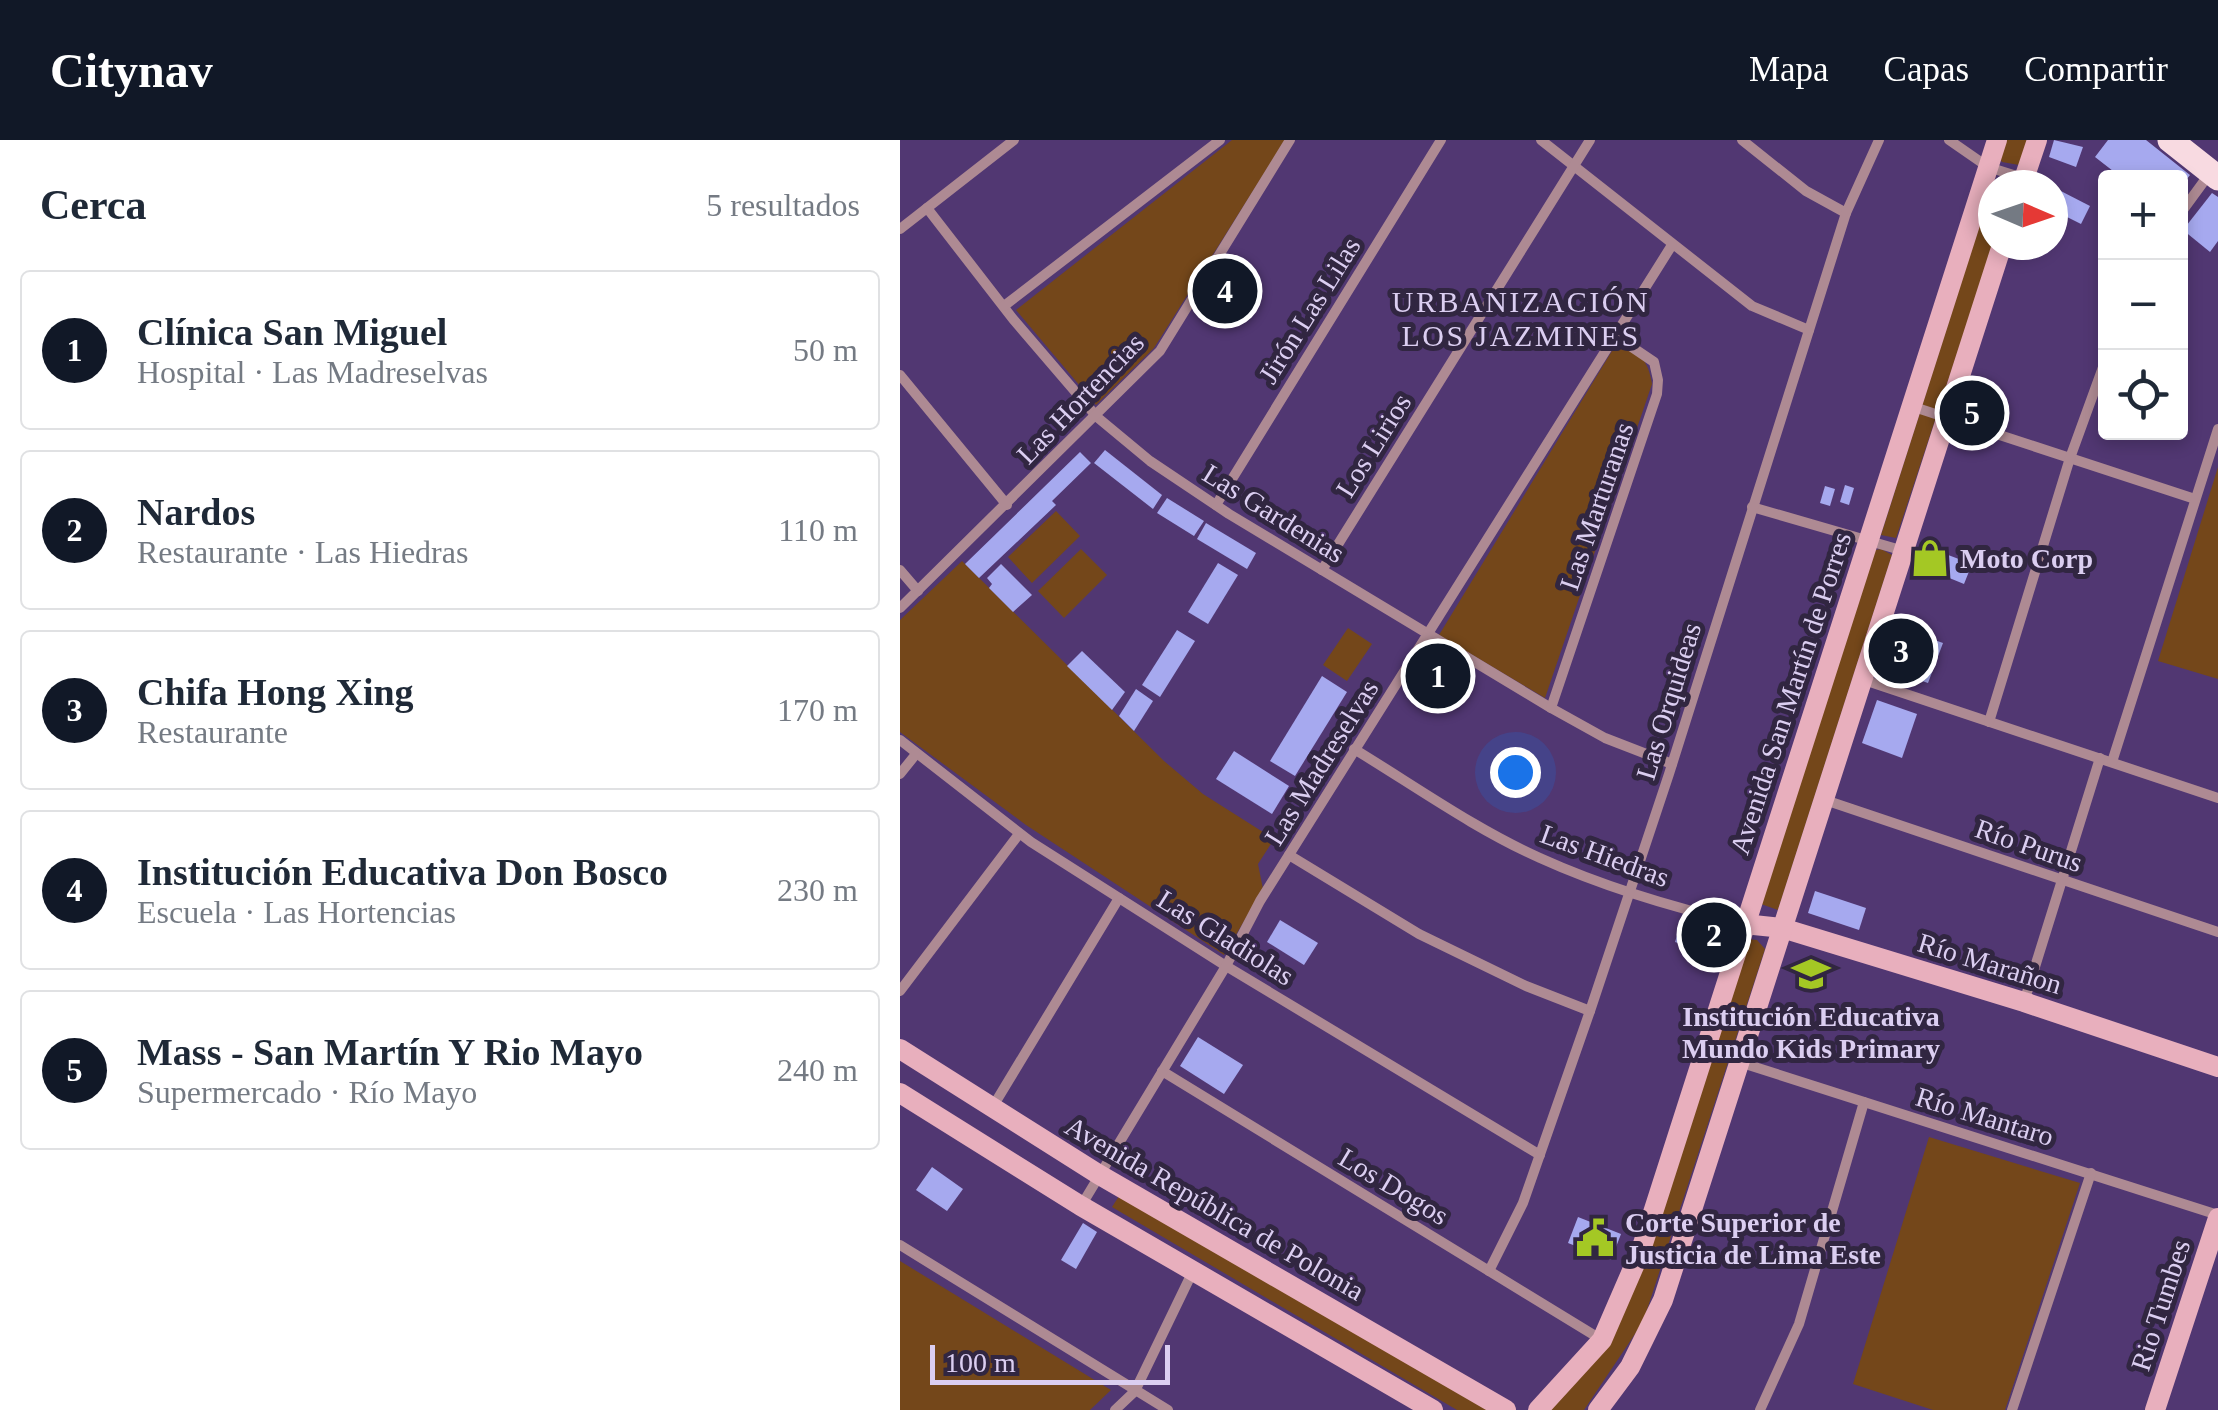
<!DOCTYPE html>
<html lang="es">
<meta charset="utf-8">
<style>
:root{--surface:#fff;--page:#f6f6f7;--text:#1f2937;--muted:#747a83;--line:#e0e1e3;--accent:#111827}
body{margin:0;font-family:Georgia,serif;background:var(--page);color:var(--text)}
.controls{position:absolute;right:30px;top:30px;display:grid;overflow:hidden;border-radius:10px;box-shadow:0 5px 15px #0003}
.controls button{width:90px;height:90px;display:grid;place-items:center;padding:0;border:0;border-bottom:2px solid var(--line);background:var(--surface);color:var(--text);font:50px sans-serif}
.compass{position:absolute;left:1078px;top:30px;width:90px;height:90px;border-radius:50%;background:var(--surface);box-shadow:0 5px 15px #0003;rotate:92deg}
.scale{position:absolute;left:30px;bottom:25px;width:240px;box-sizing:border-box;padding-left:10px;border:5px solid #dbcef1;border-top:0;font-size:28px;line-height:35px;white-space:nowrap;color:#dbcef1;-webkit-text-stroke:8px #312641;paint-order:stroke}
.you{position:absolute;left:615px;top:632px;width:35px;height:35px;margin:-25px;border:8px solid #fff;border-radius:50%;background:#1a73e8;box-shadow:0 0 0 15px #1a73e833}
.badge{display:grid;place-items:center;width:65px;height:65px;border-radius:50%;background:var(--accent);color:#fff;font-size:32px;font-weight:700}
.pin{position:absolute;translate:-50% -50%;border:5px solid #fff;box-shadow:0 2px 10px #0006}
.list{margin:0;padding:0;list-style:none}
h2{display:flex;justify-content:space-between;align-items:center;height:130px;margin:0;padding:0 40px;font-size:42px}
h2 small{font-size:32px;font-weight:400;color:var(--muted)}
.list li{display:grid;grid-template-columns:65px 1fr auto;gap:30px;align-items:center;box-sizing:border-box;height:160px;margin:0 20px 20px;padding:0 20px;border:2px solid var(--line);border-radius:10px}
.list b{display:block;font-size:38px;white-space:nowrap}
.list p{margin:0;font-size:32px;white-space:nowrap;color:var(--muted)}
.list em{font-size:32px;font-style:normal;color:var(--muted)}
.icon{flex:none;width:55px;height:55px;fill:none;stroke:currentColor;stroke-width:2;stroke-linecap:round;stroke-linejoin:round}
.map{position:relative;flex:none;width:1318px;height:1270px;overflow:hidden}
header{display:flex;align-items:center;gap:60px;box-sizing:border-box;height:140px;padding:0 50px;background:var(--accent);color:#fff}
header strong{font-size:48px}
nav{display:flex;gap:55px;margin-inline-start:auto;font-size:35px}
main{display:flex}
aside{flex:1;background:var(--surface)}
.map>svg:first-child{display:block}
</style>
<header>
<strong>Citynav</strong>
<nav><a>Mapa</a><a>Capas</a><a>Compartir</a></nav>
</header>
<main>
<aside>
<h2>Cerca<small>5 resultados</small></h2>
<ul class="list">
<li><span class="badge">1</span><div><b>Clínica San Miguel</b><p>Hospital · Las Madreselvas</p></div><em>50 m</em></li>
<li><span class="badge">2</span><div><b>Nardos</b><p>Restaurante · Las Hiedras</p></div><em>110 m</em></li>
<li><span class="badge">3</span><div><b>Chifa Hong Xing</b><p>Restaurante</p></div><em>170 m</em></li>
<li><span class="badge">4</span><div><b>Institución Educativa Don Bosco</b><p>Escuela · Las Hortencias</p></div><em>230 m</em></li>
<li><span class="badge">5</span><div><b>Mass - San Martín Y Rio Mayo</b><p>Supermercado · Río Mayo</p></div><em>240 m</em></li>
</ul>
</aside>
<div class="map">
<svg width="1318" height="1270" viewBox="0 0 1318 1270">
<rect width="100%" height="100%" fill="#513772"/>
<g fill="#74471a">
<path d="M 332,0 L 385,0 L 254,208 L 196,265 L 116,170 Z"/>
<path d="M 1105,0 L 1127,0 L 1119,25 L 1102,22 L 1099,17 Z"/>
<path d="M 1080,83 L 1093,88 L 1093,105 L 996,398 L 981,395 Z"/>
<path d="M 715,206 C 739,209 748,220 752,244 L 645,558 L 539,495 Z"/>
<path d="M 1318,327 L 1318,539 L 1258,521 Z"/>
<path d="M 156,371 L 180,396 L 132,443 L 108,417 Z"/>
<path d="M 181,409 L 207,435 L 164,478 L 138,451 Z"/>
<path d="M 981,409 L 992,415 L 878,770 L 858,763 L 970,411 Z"/>
<path d="M 62,421 L 264,621 L 303,654 L 374,699 L 358,724 L 363,749 L 324,815 L 126,685 L 0,592 L 0,480 Z"/>
<path d="M 448,488 L 472,504 L 447,541 L 423,525 Z"/>
<path d="M 847,799 L 857,800 L 865,809 L 743,1182 L 684,1270 L 645,1270 L 702,1208 Z"/>
<path d="M 1029,997 L 1180,1043 L 1105,1270 L 1033,1270 L 953,1244 Z"/>
<path d="M 221,1053 L 592,1270 L 557,1270 L 212,1067 Z"/>
<path d="M 0,1121 L 211,1250 L 190,1270 L 0,1270 Z"/>
</g>
<g fill="#a6a9ef">
<path d="M 1154,0 L 1183,7 L 1176,27 L 1149,17 Z"/>
<path d="M 1208,0 L 1246,0 L 1290,35 L 1280,48 L 1280,38 L 1222,38 L 1195,17 Z"/>
<path d="M 1153,47 L 1190,66 L 1181,84 L 1153,70 Z"/>
<path d="M 1312,53 L 1318,57 L 1318,101 L 1310,112 L 1283,90 Z"/>
<path d="M 205,310 L 262,355 L 253,369 L 194,323 Z"/>
<path d="M 180,312 L 191,323 L 152,361 L 156,365 L 79,438 L 65,424 Z"/>
<path d="M 945,345 L 954,348 L 949,365 L 940,362 Z"/>
<path d="M 925,346 L 935,349 L 930,366 L 920,363 Z"/>
<path d="M 267,358 L 304,381 L 294,396 L 257,373 Z"/>
<path d="M 306,383 L 356,413 L 347,429 L 297,399 Z"/>
<path d="M 1027,407 L 1072,424 L 1064,444 L 1020,426 Z"/>
<path d="M 318,423 L 338,435 L 308,484 L 288,472 Z"/>
<path d="M 101,424 L 132,455 L 113,472 L 89,448 L 92,444 L 87,438 Z"/>
<path d="M 1001,488 L 1043,503 L 1028,543 L 987,529 Z"/>
<path d="M 277,490 L 295,501 L 260,557 L 242,545 Z"/>
<path d="M 182,511 L 225,552 L 212,570 L 167,526 Z"/>
<path d="M 422,536 L 447,552 L 395,636 L 370,621 Z"/>
<path d="M 236,549 L 253,561 L 234,591 L 219,576 Z"/>
<path d="M 977,560 L 1017,574 L 1002,618 L 962,603 Z"/>
<path d="M 334,611 L 389,646 L 372,674 L 316,639 Z"/>
<path d="M 915,751 L 966,768 L 959,790 L 908,773 Z"/>
<path d="M 380,780 L 418,803 L 404,825 L 367,802 Z"/>
<path d="M 782,780 L 820,793 L 813,815 L 775,802 Z"/>
<path d="M 298,897 L 343,925 L 324,954 L 280,926 Z"/>
<path d="M 32,1027 L 63,1049 L 47,1071 L 16,1050 Z"/>
<path d="M 678,1077 L 721,1094 L 711,1120 L 668,1103 Z"/>
<path d="M 183,1083 L 197,1092 L 176,1129 L 161,1120 Z"/>
</g>
<g fill="none" stroke-linecap="round" stroke-linejoin="round">
<g stroke="#ae8a93" stroke-width="10">
<path d="M 641,0 L 852,166 L 909,190"/>
<path d="M 842,0 L 906,51 L 946,73"/>
<path d="M 1049,0 L 1088,27 L 1123,38"/>
<path d="M 27,68 L 113,179 L 197,277 L 250,321 L 329,374 L 651,568 L 705,598 L 772,624"/>
<path d="M 1280,74 L 1310,33"/>
<path d="M 0,89 L 114,0"/>
<path d="M 104,166 L 320,0"/>
<path d="M 0,235 L 107,365"/>
<path d="M 1011,266 L 1295,359"/>
<path d="M 316,365 L 541,0"/>
<path d="M 852,367 L 1004,411"/>
<path d="M 0,430 L 18,451"/>
<path d="M 422,430 L 690,0"/>
<path d="M 0,468 L 260,211 L 390,0"/>
<path d="M 964,540 L 1318,658"/>
<path d="M 651,568 L 757,254 L 758,240 L 754,222 L 714,195"/>
<path d="M 1089,582 L 1170,318 L 1206,219"/>
<path d="M 0,600 L 131,702 L 326,826 L 640,1015"/>
<path d="M 454,609 C 515,646 575,689 640,718 C 704,747 775,768 844,784"/>
<path d="M 1212,622 L 1318,289"/>
<path d="M 0,634 L 16,614"/>
<path d="M 925,660 L 1318,792"/>
<path d="M 389,715 L 519,794 L 626,846 L 690,871"/>
<path d="M 0,851 L 119,694"/>
<path d="M 1124,862 L 1200,618"/>
<path d="M 839,922 L 1318,1075"/>
<path d="M 262,931 L 702,1200"/>
<path d="M 92,968 L 219,758"/>
<path d="M 181,1066 L 326,826 L 360,761 L 772,105"/>
<path d="M 0,1105 L 268,1270"/>
<path d="M 589,1131 L 623,1063 L 690,871 L 769,634 L 946,73 L 979,0"/>
<path d="M 215,1270 L 235,1251 L 293,1131"/>
<path d="M 860,1270 L 899,1184 L 964,962"/>
<path d="M 1112,1270 L 1191,1033"/>
</g>
<g stroke="#e8afbd" stroke-width="20">
<path d="M 1122,45 L 1137,0"/>
<path d="M 844,784 L 882,788 L 1124,862 L 1318,927"/>
<path d="M 0,909 L 198,1034 L 606,1270"/>
<path d="M 0,953 L 181,1066 L 533,1270"/>
<path d="M 638,1270 L 702,1200 L 741,1110 L 1097,0"/>
<path d="M 698,1270 L 730,1227 L 763,1160 L 1102,105"/>
<path d="M 1255,1270 L 1318,1078"/>
</g>
<path stroke="#f8dae1" stroke-width="25" d="M 1270,0 L 1318,38"/>
</g>
<defs>
<g id="shop-bare" transform="scale(3)"><path d="M-5-2.5h2.3a2.7 3.5 0 0 1 5.4 0H5L5.5 6h-11ZM-1.5-2.5h3a1.5 2.3 0 0 0-3 0Z" fill="#a4c824" stroke="#312641" stroke-width="2.5" paint-order="stroke"/></g>
<g id="school-bare" transform="scale(3)"><path d="M0-5L7-2L0 1L-7-2ZM-4 1L0 2.5L4 1V4Q0 6-4 4Z" fill="#a4c824" stroke="#312641" stroke-width="2.5" paint-order="stroke"/></g>
<g id="civic-bare" transform="scale(3)"><path d="M-.6-6.5H3V-4.5H.6V-3L4-1V1h2V6H-6V1h2V-1L-.6-3ZM-1.2 2.5V6h2.4V2.5Z" fill="#a4c824" stroke="#312641" stroke-width="2.5" paint-order="stroke"/></g>
</defs>
<g fill-rule="evenodd">
<use href="#shop-bare" x="1030" y="418"/>
<use href="#school-bare" x="911" y="834"/>
<use href="#civic-bare" x="695" y="1098"/>
</g>
<g text-anchor="middle" stroke-width="10" stroke-linejoin="round" paint-order="stroke">
<g font-size="28" fill="#dbcef1" stroke="#312641">
<text transform="translate(409 170) rotate(-58)" y="10">Jirón Las Lilas</text>
<text transform="translate(180 258) rotate(-46)" y="10">Las Hortencias</text>
<text transform="translate(473 305) rotate(-58)" y="10">Los Lirios</text>
<text transform="translate(696 366) rotate(-71)" y="10">Las Marturanas</text>
<text transform="translate(374 373) rotate(32)" y="10">Las Gardenias</text>
<text transform="translate(890 553) rotate(-72)" y="10">Avenida San Martín de Porres</text>
<text transform="translate(768 561) rotate(-73)" y="10">Las Orquideas</text>
<text transform="translate(421 622) rotate(-58)" y="10">Las Madreselvas</text>
<text transform="translate(1129 705) rotate(19)" y="10">Río Purus</text>
<text transform="translate(705 715) rotate(20)" y="10">Las Hiedras</text>
<text transform="translate(326 797) rotate(32)" y="10">Las Gladiolas</text>
<text transform="translate(1090 823) rotate(17)" y="10">Río Marañon</text>
<text transform="translate(1085 976) rotate(17)" y="10">Río Mantaro</text>
<text transform="translate(494 1046) rotate(31)" y="10">Los Dogos</text>
<text transform="translate(315 1068) rotate(30)" y="10">Avenida República de Polonia</text>
<text transform="translate(1260 1165) rotate(-72)" y="10">Rio Tumbes</text>
</g>
<g font-size="28" font-weight="bold" fill="#dbcef1" stroke="#312641" text-anchor="start">
<text x="1060" y="428">Moto Corp</text>
<text x="911" y="886" text-anchor="middle">Institución Educativa<tspan x="911" dy="32">Mundo Kids Primary</tspan></text>
<text x="725" y="1092">Corte Superior de<tspan x="725" dy="32">Justicia de Lima Este</tspan></text>
</g>
<g font-size="30" letter-spacing="2.5" fill="#dbcef1" stroke="#312641">
<text x="621" y="172">URBANIZACIÓN<tspan x="621" dy="34">LOS JAZMINES</tspan></text>
</g>
</g>
</svg>
<div class="controls">
<button>+</button>
<button>−</button>
<button><svg class="icon" aria-label="locate" viewBox="0 0 24 24"><circle cx="12" cy="12" r="6"/><path d="M12 2v4M12 18v4M2 12h4M18 12h4"/></svg></button>
</div>
<svg class="compass" viewBox="-18 -18 36 36"><path d="M0-13l5 13h-10z" fill="#e53935"/><path d="M0 13l5-13h-10z" fill="#747a83"/></svg>
<div class="scale">100 m</div>
<div class="you"></div>
<div class="pin badge" style="left:538px;top:536px">1</div>
<div class="pin badge" style="left:814px;top:795px">2</div>
<div class="pin badge" style="left:1001px;top:511px">3</div>
<div class="pin badge" style="left:325px;top:151px">4</div>
<div class="pin badge" style="left:1072px;top:273px">5</div>
</div>
</main>
